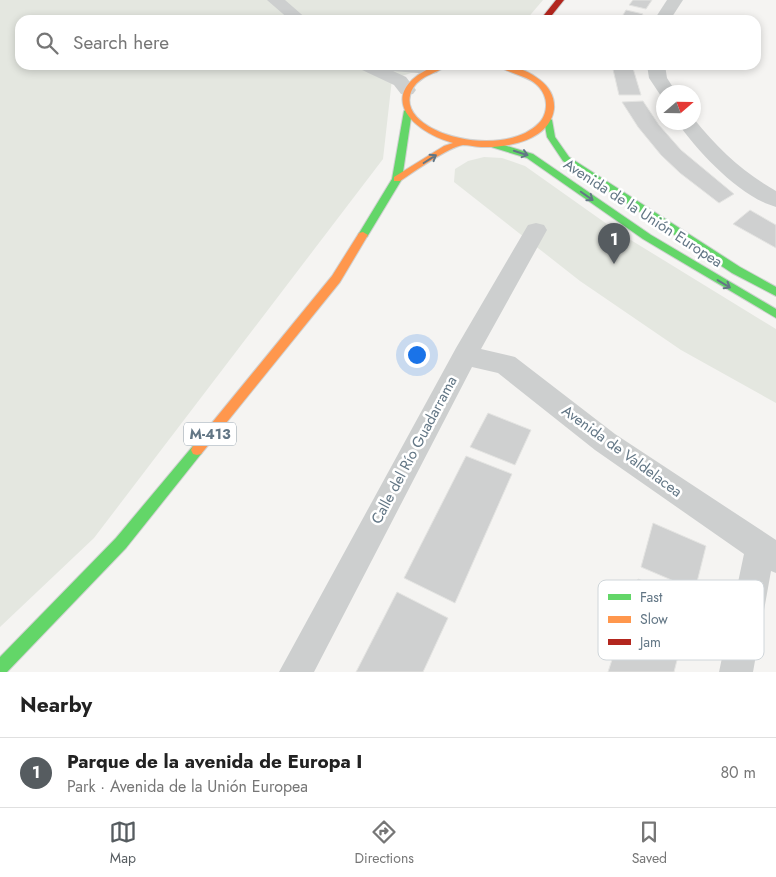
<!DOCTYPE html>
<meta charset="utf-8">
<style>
:root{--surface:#fff;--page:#f2f2f2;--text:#222;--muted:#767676;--line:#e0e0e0;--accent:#565c60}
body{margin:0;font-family:Jost,sans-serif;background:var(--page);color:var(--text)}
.compass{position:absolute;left:656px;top:85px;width:45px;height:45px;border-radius:50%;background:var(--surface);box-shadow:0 2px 8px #0003;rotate:70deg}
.you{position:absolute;left:416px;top:354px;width:18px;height:18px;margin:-12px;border:4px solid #fff;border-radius:50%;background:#1a73e8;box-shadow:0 0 0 8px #1a73e833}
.badge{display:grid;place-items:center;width:32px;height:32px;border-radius:50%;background:var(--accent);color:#fff;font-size:16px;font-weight:700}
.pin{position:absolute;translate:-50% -41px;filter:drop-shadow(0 1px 2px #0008)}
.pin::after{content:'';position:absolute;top:26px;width:18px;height:15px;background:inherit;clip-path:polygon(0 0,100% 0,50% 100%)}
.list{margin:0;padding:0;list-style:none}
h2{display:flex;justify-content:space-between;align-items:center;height:65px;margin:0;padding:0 20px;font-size:21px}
h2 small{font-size:16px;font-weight:400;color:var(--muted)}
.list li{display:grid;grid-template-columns:32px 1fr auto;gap:15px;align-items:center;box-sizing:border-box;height:70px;padding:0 20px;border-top:1px solid var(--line)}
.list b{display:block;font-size:19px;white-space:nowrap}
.list p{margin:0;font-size:16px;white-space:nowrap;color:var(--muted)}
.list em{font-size:16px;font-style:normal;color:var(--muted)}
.icon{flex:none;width:28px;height:28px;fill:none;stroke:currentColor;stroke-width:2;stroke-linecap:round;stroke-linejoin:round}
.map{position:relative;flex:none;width:776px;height:672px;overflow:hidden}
.search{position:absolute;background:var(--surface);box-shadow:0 2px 8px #0003;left:15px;right:15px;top:15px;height:55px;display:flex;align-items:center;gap:12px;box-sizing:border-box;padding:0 18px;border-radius:15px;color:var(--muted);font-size:19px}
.sheet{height:135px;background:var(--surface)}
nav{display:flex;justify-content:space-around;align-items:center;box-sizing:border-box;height:70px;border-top:1px solid var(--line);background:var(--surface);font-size:14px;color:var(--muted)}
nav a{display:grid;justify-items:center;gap:2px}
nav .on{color:var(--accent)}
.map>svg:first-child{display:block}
</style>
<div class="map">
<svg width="776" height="672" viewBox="0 0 776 672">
<rect width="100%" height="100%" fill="#f5f4f2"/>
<g fill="#e4e7e0">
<path d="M 0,0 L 543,0 L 526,20 L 20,20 L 20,65 L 437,65 L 392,79 L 383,159 L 94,538 L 0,627 Z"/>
<path d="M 484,157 L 502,158 L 525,166 L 621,234 L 776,329 L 776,403 L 681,350 L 580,281 L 454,182 L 455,169 L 468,161 Z"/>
</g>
<g fill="#cfd0d0" stroke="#e4e4e2">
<path d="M 633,0 L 652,0 L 646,9 L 629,5 Z"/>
<path d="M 626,10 L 643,14 L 639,20 L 620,20 Z"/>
<path d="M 612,65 L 632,65 L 641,95 L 619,95 Z"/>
<path d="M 643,101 L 659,125 L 681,150 L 734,194 L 719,203 L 680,173 L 661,155 L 638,127 L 622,102 Z"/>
<path d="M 750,210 L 776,225 L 776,248 L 733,224 Z"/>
<path d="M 488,413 L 531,430 L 515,465 L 470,447 Z"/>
<path d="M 466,456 L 512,474 L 455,603 L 404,578 Z"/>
<path d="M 653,523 L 706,546 L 695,590 L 641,567 Z"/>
<path d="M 638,579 L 692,601 L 674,672 L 608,672 Z"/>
<path d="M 397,592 L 448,618 L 423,672 L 356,672 Z"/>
</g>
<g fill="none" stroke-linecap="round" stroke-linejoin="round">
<g stroke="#d0d1d1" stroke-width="2">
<g id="fast">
<path d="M 408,108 L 412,111 L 402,179 L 367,237 L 359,237 L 358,235 L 392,179 L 404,111 Z"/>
<path d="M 548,117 L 552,120 L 555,137 L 569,157 L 740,267 L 776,287 L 776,296 L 732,273 L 563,161 L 547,137 L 544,120 Z"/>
<path d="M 491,141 L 533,154 L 651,235 L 776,309 L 776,318 L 643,239 L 527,158 L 488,146 L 487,144 Z"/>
<path d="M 197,445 L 201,446 L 203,450 L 201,454 L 126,548 L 7,672 L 0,672 L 0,657 L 116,538 L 193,446 Z"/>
</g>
</g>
<g stroke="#d0d1d1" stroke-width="2">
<g id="slow">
<path d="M 437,65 L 448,65 C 438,73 421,75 413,88 C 388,131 502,162 539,123 C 546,116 548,104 544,95 C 536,75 511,76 497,65 C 513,65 527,70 540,80 C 549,87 555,97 554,109 C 550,140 508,148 482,147 C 476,147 469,145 463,145 C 448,147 414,172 400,181 L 394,181 L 394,177 L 444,146 L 453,143 C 405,129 376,90 437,65 Z"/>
<path d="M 363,232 L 368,235 L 340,282 L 201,454 L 197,455 L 193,454 L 191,450 L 193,446 L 332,276 L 359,233 Z"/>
</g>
</g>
<g stroke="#d0d1d1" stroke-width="2">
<path id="jam" d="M 556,0 L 564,0 L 548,20 L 540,20 Z"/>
</g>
<g fill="#cdcfcf" fill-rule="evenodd">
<path d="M 267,0 L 285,0 L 308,20 L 290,20 Z"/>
<path d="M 667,0 L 683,0 L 670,20 L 654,20 Z"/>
<path d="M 357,65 L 436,65 L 440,69 L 437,73 L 431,74 L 393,71 L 406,77 L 416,90 L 413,94 L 407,95 L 401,94 L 394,85 L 360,69 Z"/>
<path d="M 647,65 L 665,65 L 667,78 L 676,92 L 664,92 L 664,97 L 661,96 L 649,78 Z"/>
<path d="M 694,119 C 717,148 744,173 776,191 L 776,207 C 740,197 698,152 677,122 L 694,122 Z"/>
<path d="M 536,223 L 544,225 L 547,230 L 481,349 L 515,357 L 615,434 L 776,540 L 776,573 L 771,571 L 753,672 L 719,672 L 744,554 L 595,450 L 498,373 L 472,367 L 314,672 L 279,672 L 456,348 L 528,225 Z"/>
</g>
<use href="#fast" fill="#63d668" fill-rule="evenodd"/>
<use href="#slow" fill="#ff974d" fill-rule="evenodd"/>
<use href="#jam" fill="#b3261e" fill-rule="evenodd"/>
</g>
<defs><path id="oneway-shaft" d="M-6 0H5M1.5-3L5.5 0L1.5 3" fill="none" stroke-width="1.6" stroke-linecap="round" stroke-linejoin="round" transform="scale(1.25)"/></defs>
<g stroke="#627685">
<use href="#oneway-shaft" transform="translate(521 153) rotate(18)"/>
<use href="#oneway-shaft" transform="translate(430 159) rotate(-32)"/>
<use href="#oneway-shaft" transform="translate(587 196) rotate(35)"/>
<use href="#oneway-shaft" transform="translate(724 284) rotate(31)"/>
</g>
<g text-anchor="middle" stroke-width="5" stroke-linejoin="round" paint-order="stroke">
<rect fill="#fff" stroke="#919faa" stroke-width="1" x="184" y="422.5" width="52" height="23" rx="4"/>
<g font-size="14" font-weight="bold" fill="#627685">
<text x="210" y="439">M-413</text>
</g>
<g font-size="15" fill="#627685" stroke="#fff">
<text transform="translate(643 213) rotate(33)" y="5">Avenida de la Unión Europea</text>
<text transform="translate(414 450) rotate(-62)" y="5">Calle del Río Guadarrama</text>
<text transform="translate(622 451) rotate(36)" y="5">Avenida de Valdelacea</text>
</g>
</g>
<rect x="598" y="580" width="166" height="80" rx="8" fill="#fff" stroke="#d0d6da" stroke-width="1"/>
<rect x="608" y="594" width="23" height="6" fill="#63d668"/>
<rect x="608" y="616" width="23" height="7" fill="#ff974d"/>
<rect x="608" y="639" width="23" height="6" fill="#b3261e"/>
<g font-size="14" fill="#627685">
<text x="640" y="602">Fast</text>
<text x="640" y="624">Slow</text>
<text x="640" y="647">Jam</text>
</g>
</svg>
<svg class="compass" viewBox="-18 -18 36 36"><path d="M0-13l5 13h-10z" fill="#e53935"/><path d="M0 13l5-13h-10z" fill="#767676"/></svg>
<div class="you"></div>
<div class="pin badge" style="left:614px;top:264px">1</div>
<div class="search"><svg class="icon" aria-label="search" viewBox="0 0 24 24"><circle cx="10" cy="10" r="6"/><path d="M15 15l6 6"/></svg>Search here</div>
</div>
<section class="sheet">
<h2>Nearby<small></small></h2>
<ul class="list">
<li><span class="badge">1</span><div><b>Parque de la avenida de Europa I</b><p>Park · Avenida de la Unión Europea</p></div><em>80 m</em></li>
</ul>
</section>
<nav>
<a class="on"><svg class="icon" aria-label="map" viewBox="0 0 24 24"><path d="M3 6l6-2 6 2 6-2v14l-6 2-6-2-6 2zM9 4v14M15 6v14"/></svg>Map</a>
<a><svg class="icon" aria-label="directions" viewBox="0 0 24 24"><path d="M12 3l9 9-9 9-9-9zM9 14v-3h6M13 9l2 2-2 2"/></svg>Directions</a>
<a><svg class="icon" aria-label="saved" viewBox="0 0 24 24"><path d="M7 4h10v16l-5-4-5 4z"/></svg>Saved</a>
</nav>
